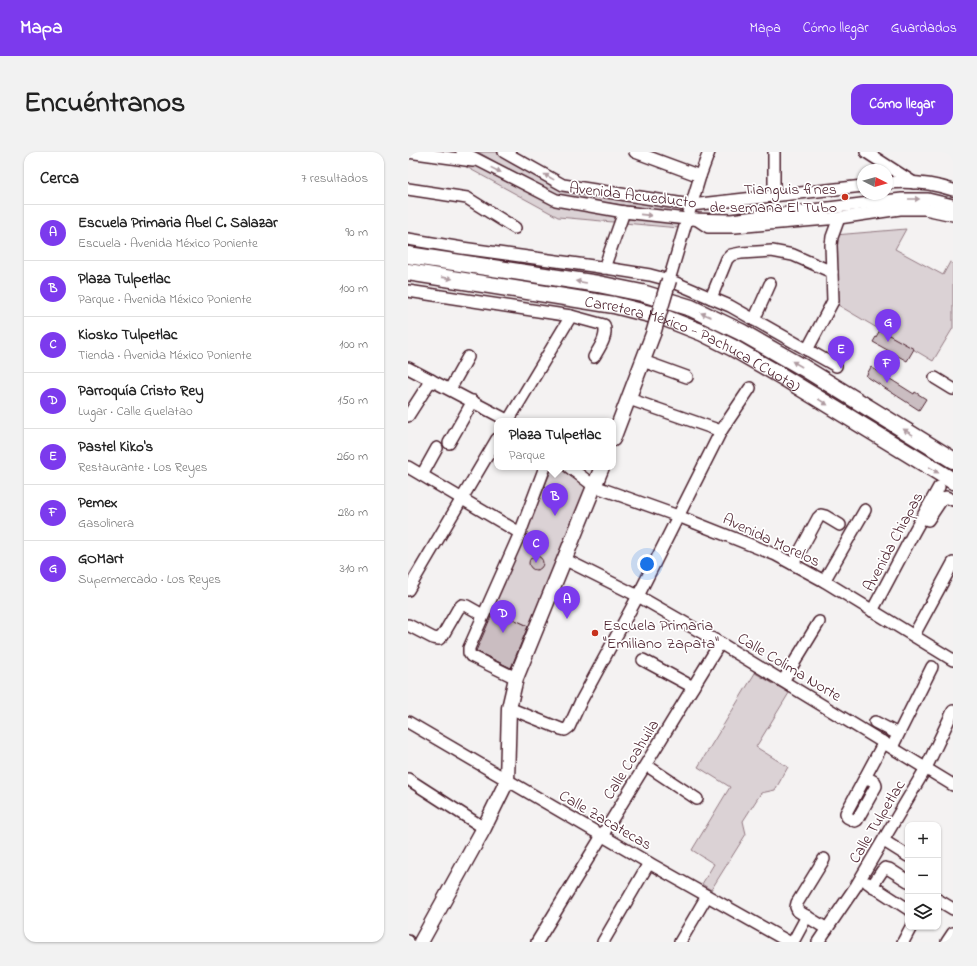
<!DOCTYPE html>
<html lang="es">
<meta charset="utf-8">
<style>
:root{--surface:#fff;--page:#f2f2f2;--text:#222;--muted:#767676;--line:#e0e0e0;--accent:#7c3aed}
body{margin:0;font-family:"Indie Flower",sans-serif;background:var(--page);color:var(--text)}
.controls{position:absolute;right:12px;bottom:12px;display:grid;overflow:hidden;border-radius:8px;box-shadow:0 1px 3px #0004}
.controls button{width:36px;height:36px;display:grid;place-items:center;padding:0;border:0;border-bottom:1px solid var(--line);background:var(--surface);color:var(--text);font:20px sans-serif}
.compass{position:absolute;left:449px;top:12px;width:36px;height:36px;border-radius:50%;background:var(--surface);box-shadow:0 1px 3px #0004;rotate:96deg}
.you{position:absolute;left:239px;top:412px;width:14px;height:14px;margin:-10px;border:3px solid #fff;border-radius:50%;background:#1a73e8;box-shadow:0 0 0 6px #1a73e833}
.badge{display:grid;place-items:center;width:26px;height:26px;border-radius:50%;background:var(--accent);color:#fff;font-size:13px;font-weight:700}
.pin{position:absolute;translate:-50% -33px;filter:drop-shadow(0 1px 2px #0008)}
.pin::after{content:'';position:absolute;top:21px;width:14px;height:12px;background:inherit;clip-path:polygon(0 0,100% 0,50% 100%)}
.popup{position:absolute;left:86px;top:266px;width:122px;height:52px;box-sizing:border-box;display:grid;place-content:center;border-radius:8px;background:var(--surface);filter:drop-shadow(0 1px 3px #0005);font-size:13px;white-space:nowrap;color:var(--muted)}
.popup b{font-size:15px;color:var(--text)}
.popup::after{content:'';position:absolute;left:50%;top:100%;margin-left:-8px;border:8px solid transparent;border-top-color:var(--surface)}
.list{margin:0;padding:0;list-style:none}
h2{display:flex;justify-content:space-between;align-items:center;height:52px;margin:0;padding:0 16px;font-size:17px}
h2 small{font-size:13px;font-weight:400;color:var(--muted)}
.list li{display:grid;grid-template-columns:26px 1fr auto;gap:12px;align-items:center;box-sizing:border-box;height:56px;padding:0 16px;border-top:1px solid var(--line)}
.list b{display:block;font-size:15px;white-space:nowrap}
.list p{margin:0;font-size:13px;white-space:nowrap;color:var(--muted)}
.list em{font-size:13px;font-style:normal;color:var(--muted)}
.icon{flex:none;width:22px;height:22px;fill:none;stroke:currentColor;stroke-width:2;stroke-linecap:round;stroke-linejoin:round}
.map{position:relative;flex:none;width:545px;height:790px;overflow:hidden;border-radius:12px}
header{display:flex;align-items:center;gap:24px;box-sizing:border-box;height:56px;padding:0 20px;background:var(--accent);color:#fff}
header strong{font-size:19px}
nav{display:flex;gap:22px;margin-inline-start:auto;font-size:14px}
.intro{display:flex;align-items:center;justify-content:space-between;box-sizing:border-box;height:96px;padding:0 24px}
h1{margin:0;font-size:28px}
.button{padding:10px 18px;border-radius:12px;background:var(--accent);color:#fff;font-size:14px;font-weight:700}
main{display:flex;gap:24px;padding:0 24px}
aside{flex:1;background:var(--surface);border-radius:12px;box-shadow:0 1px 3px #0004}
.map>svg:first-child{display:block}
</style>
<header>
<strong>Mapa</strong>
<nav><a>Mapa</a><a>Cómo llegar</a><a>Guardados</a></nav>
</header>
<div class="intro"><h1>Encuéntranos</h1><a class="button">Cómo llegar</a></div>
<main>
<aside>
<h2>Cerca<small>7 resultados</small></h2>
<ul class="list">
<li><span class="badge">A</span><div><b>Escuela Primaria Abel C. Salazar</b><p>Escuela · Avenida México Poniente</p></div><em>90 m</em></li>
<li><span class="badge">B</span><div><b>Plaza Tulpetlac</b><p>Parque · Avenida México Poniente</p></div><em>100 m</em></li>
<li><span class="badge">C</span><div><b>Kiosko Tulpetlac</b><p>Tienda · Avenida México Poniente</p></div><em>100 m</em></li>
<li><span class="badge">D</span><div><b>Parroquía Cristo Rey</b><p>Lugar · Calle Guelatao</p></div><em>150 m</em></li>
<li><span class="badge">E</span><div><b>Pastel Kiko's</b><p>Restaurante · Los Reyes</p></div><em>260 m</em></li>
<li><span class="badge">F</span><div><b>Pemex</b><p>Gasolinera</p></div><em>280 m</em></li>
<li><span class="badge">G</span><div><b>GOMart</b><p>Supermercado · Los Reyes</p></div><em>310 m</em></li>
</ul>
</aside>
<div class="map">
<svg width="545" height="790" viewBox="0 0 545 790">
<rect width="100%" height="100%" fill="#f4f2f2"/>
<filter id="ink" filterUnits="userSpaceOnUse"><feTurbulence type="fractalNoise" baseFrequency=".025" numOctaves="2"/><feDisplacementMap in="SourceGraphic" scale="8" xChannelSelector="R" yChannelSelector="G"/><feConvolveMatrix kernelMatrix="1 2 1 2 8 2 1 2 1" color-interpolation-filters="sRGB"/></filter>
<g filter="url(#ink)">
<g fill="#dbd2d5" stroke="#927880">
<path d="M 70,0 L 88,0 L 144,32 L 274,55 L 272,62 L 156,44 L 143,41 Z"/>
<path d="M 51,11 L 72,14 L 145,51 L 272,69 L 271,76 L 150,65 Z"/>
<path d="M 498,77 L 487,97 L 535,123 L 542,110 L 545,112 L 545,176 L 525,209 L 430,153 L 427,83 Z"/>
<path d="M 145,315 L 148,315 L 182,336 L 125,476 L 83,457 Z"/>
<path d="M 347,521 L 381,541 L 348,595 L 380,615 L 367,638 L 353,641 L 335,669 L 338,682 L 303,738 L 294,732 L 306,712 L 284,698 L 322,635 L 290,615 Z"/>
</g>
<g fill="#cabdc1" stroke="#4a1f2b">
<path d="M 472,178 L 506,197 L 499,209 L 465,190 Z"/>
<path d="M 463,215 L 506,242 L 507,240 L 518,247 L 511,258 L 458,224 Z"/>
<circle cx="128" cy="411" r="7"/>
<path d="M 86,458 L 120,474 L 103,516 L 68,499 Z"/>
</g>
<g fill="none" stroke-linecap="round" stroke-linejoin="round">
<g stroke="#4a1f2b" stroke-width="14">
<g id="minor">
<path d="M 0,0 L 65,9"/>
<path d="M 54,0 L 148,48 L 216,60 L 279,67 L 323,68 L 494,47 L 520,47 L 545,53"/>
<path d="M 96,0 L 155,33 L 283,53 L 455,34"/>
<path d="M 227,0 L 292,24"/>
<path d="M 458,0 L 506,31"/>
<path d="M 479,31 C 501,29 524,31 545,38"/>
<path d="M 0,37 L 59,46 L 107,76"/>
<path d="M 366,44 L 366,0"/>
<path d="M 288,67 L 300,75 L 327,75 L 431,66 L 492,57 L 517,57 L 545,63"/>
<path d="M 0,87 L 54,96 L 185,114 L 242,123 L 261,128 L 322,154 L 428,214"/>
<path d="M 196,116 L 216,60"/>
<path d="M 261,128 L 292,24 L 301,0"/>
<path d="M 0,139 L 163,164 L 196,173 C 200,184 192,195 186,205"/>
<path d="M 303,146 L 319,107 L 323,103 L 333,101 L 364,99 L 385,103 L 424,120"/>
<path d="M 346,168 L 362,132"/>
<path d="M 399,198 L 425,149 L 423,93 L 424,85 L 431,66"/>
<path d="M 235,209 L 279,225"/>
<path d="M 0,216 L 101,269"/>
<path d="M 527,226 L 545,237"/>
<path d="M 42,237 L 60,205"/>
<path d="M 221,247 L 313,279"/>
<path d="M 0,264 L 23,228"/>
<path d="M 100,269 L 163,164"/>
<path d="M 41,291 L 65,249"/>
<path d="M 0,315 L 112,381"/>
<path d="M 161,315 L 186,334 L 270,364 L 368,403 L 416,429 L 545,508"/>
<path d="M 14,323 L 29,296"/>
<path d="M 520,368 L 534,347 L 538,345 L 545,348"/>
<path d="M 156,407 L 230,444 L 312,491 L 545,633"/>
<path d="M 385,412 L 410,366 L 413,363 L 417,364 L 432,373"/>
<path d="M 416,429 L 457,358"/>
<path d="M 0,438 L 89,287"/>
<path d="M 464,459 L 506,380 L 531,335"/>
<path d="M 0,473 L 25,486 L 31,487 L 35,483 L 50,457 L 54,453 L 59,454 L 75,463"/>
<path d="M 506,483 L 545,411"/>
<path d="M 235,508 L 285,535"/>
<path d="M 108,526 L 63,504 L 61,501 L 61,496 L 112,381 L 137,315"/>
<path d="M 375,529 L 411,470"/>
<path d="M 101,556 L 153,577 L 157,578 L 161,575 L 173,549 L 230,444 L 313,279 L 342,236"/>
<path d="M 0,570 L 241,711 L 381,790"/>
<path d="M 467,570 L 490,582"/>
<path d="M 484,595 L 524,515"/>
<path d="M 238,613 L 289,647"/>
<path d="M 458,625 L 467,630 L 468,634 L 449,668 L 447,669 L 439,665 L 438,661 L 476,590"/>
<path d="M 0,627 L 76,676"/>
<path d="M 476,689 L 500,704"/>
<path d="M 416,707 L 389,751 L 388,755 L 390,759 L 419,777"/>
<path d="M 460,731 L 500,757"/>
<path d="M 464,734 L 474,719 L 477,716 L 481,717 L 500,729"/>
<path d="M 530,748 L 545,757"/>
<path d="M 0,789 L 0,790"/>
<path d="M 129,790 L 312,491"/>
<path d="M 195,790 L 241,711"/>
<path d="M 272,790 L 299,744"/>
<path d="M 385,790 L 399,764"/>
<path d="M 410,790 L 448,734 L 518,616 L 545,559"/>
<path d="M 495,790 L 503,775"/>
<path d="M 539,790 L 545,781"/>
</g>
</g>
<g stroke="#4a1f2b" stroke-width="17">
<g id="major">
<path d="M 205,287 L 245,182"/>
<path d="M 13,790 L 76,676 L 99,629 L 101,556 L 108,526 L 194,315"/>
</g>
</g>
<g stroke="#4a1f2b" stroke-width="19">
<g id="highway">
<path d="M 0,103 L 190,132 L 234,141 L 283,156 L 333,180 L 396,216 L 545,308"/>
<path id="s1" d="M 0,120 L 206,153 L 257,166 L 295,181 L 325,196 L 370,222 L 545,329"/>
</g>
</g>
<use href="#minor" stroke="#fff" stroke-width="11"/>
<use href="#major" stroke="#fff" stroke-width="14"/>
<use href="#highway" stroke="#fff" stroke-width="16"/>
<g stroke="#4a1f2b" stroke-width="17" stroke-linecap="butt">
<path id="major-bridge" d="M 245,182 L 261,128"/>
</g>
<use href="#major-bridge" stroke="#fff" stroke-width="14"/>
</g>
<defs><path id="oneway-solid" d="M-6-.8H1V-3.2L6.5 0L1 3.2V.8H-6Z"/></defs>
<g fill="#ae9aa0">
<use href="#oneway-solid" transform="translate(88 18) rotate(26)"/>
<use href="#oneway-solid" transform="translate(141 25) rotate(-151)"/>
<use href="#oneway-solid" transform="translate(506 47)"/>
<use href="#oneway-solid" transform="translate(238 63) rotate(6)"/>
<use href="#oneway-solid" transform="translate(39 126) rotate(8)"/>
<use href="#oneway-solid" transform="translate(173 130) rotate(-171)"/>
<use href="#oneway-solid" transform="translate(298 163) rotate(-157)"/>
<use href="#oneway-solid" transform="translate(389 212) rotate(-150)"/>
<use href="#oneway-solid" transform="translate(415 250) rotate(32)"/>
<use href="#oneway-solid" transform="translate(500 280) rotate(-148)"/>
<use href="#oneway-solid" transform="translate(526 318) rotate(32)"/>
</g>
</g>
<g fill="#c8321e" stroke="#fff" stroke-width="1.5">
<circle cx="437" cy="45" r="4"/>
<circle cx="187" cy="481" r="4"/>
</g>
<g text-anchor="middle" stroke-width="3.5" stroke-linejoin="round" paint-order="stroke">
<g font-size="16" fill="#4a1f2b" stroke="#fff" text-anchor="end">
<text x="429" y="42">Tianguis fines<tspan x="429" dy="18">de semana El Tubo</tspan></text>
<text x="195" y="478" text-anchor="start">Escuela Primaria<tspan x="195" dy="18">"Emiliano Zapata"</tspan></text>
</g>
<g font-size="16" fill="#4a1f2b" stroke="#fff">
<text transform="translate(225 42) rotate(7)" y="6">Avenida Acueducto</text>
<text dy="6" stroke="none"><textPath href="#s1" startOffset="296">Carretera México - Pachuca (Cuota)</textPath></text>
<text transform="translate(364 387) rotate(25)" y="6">Avenida Morelos</text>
<text transform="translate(484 389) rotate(-62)" y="6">Avenida Chiapas</text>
<text transform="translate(382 514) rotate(31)" y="6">Calle Colima Norte</text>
<text transform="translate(222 607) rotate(-58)" y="6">Calle Coahuila</text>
<text transform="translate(198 667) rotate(30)" y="6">Calle Zacatecas</text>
<text transform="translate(468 669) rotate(-59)" y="6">Calle Tulpetlac</text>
</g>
</g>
</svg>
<div class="controls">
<button>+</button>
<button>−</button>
<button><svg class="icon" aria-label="layers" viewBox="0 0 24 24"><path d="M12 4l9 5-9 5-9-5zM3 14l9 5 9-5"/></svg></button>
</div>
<svg class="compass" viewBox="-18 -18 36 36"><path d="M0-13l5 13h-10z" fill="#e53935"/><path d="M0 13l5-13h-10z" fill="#767676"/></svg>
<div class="you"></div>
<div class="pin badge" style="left:159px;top:467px">A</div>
<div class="pin badge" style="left:147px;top:364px">B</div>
<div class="popup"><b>Plaza Tulpetlac</b>Parque</div>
<div class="pin badge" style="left:128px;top:411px">C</div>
<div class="pin badge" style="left:95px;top:481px">D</div>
<div class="pin badge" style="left:433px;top:217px">E</div>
<div class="pin badge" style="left:479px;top:231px">F</div>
<div class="pin badge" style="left:480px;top:190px">G</div>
</div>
</main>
